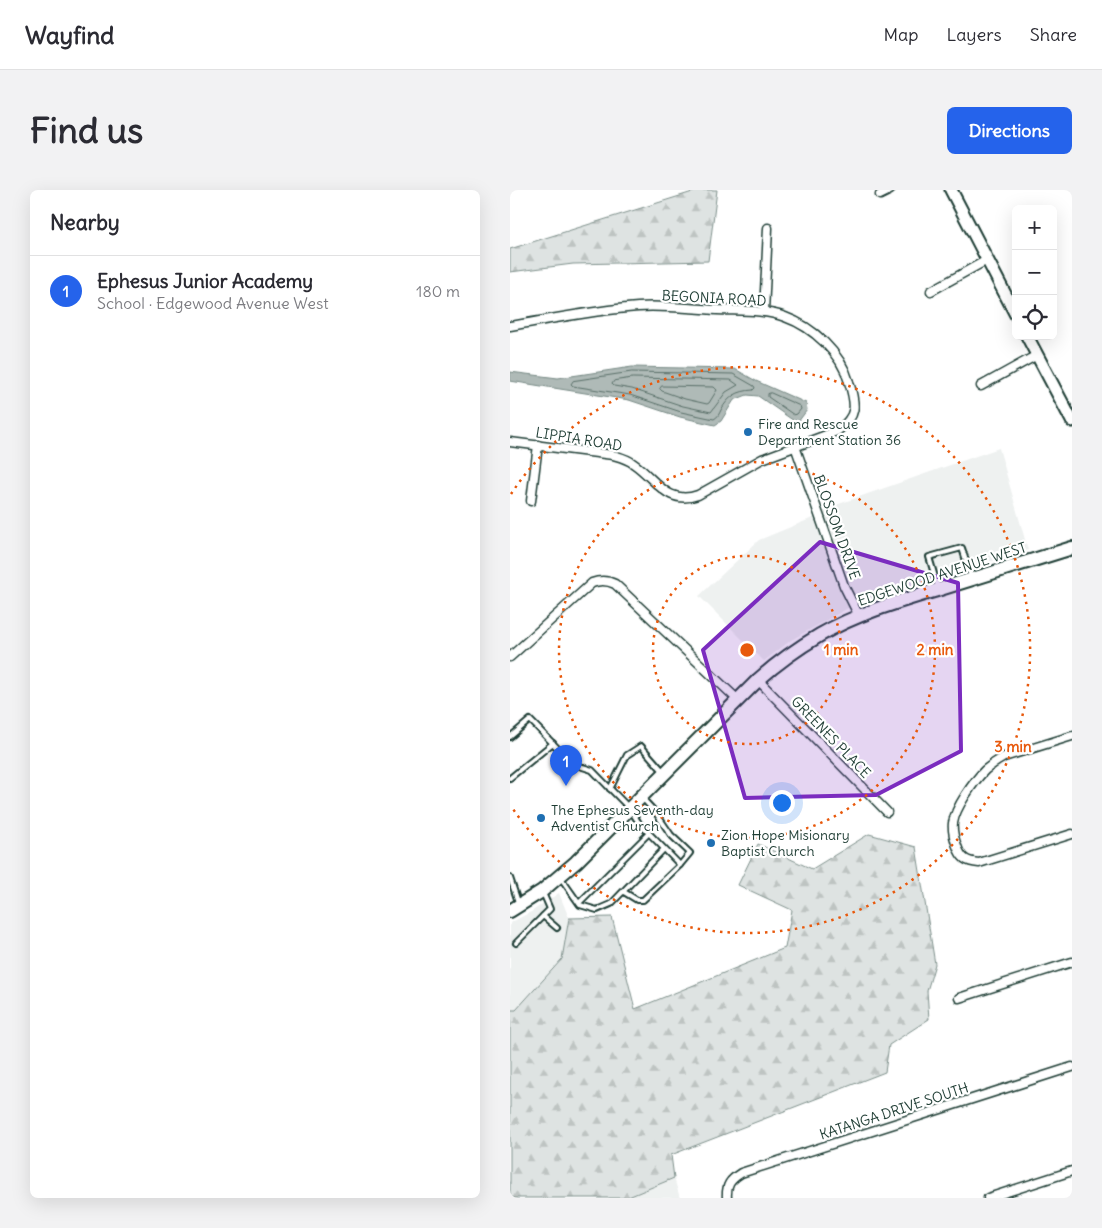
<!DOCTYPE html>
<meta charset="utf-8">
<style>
:root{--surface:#fff;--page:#f2f2f3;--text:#2b2b33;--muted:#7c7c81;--line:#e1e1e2;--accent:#2563eb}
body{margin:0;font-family:Delius,sans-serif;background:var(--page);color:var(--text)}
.controls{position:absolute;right:15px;top:15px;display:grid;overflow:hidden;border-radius:8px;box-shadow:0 5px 20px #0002}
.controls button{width:45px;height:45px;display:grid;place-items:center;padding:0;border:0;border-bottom:1px solid var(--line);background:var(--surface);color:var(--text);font:25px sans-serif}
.you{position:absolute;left:271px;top:612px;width:18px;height:18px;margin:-12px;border:4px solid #fff;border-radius:50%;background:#1a73e8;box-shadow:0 0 0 8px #1a73e833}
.badge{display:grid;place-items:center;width:32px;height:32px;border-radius:50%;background:var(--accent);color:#fff;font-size:16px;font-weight:700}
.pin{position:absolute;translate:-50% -41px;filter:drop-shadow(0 1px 2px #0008)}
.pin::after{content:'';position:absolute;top:26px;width:18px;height:15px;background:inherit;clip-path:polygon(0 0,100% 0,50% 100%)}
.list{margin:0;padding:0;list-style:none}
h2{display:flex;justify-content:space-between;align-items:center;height:65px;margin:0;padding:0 20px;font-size:21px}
h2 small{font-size:16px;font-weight:400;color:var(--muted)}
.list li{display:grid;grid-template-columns:32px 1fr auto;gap:15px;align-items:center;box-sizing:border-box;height:70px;padding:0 20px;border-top:1px solid var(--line)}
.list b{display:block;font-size:19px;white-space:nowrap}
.list p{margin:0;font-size:16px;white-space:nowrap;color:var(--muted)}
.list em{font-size:16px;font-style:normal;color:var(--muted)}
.icon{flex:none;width:28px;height:28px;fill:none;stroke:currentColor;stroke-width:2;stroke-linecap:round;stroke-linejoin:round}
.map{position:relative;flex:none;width:562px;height:1008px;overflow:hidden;border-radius:8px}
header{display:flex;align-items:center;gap:30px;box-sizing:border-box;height:70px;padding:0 25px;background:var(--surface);border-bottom:1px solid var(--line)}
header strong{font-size:24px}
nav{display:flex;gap:28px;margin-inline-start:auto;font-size:18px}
.intro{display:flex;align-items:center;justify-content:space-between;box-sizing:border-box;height:120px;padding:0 30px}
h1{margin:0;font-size:35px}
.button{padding:12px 22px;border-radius:8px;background:var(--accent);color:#fff;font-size:18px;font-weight:700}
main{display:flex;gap:30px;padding:0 30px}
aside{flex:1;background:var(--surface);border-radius:8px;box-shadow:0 5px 20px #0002}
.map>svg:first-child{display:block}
</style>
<header>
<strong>Wayfind</strong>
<nav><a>Map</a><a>Layers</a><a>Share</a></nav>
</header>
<div class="intro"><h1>Find us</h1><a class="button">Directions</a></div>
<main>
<aside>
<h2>Nearby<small></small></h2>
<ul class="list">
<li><span class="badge">1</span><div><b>Ephesus Junior Academy</b><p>School · Edgewood Avenue West</p></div><em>180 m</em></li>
</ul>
</aside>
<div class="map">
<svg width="562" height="1008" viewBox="0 0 562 1008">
<defs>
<pattern id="forest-firs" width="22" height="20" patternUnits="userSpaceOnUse" patternTransform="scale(1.25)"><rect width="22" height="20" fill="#dee3e2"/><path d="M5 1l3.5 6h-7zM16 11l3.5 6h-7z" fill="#bec4c2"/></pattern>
</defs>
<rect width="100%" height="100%" fill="#fff"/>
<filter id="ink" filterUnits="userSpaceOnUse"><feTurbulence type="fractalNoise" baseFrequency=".02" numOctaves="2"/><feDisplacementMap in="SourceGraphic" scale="10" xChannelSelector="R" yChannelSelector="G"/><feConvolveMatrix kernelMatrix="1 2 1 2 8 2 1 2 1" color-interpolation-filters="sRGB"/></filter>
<g filter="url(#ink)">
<g fill="#eef1f0">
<path d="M 489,258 L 518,360 L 391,399 L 338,418 L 281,450 L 254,471 L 189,406 L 249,350 L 305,327 L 323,316 Z"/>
<path d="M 49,703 L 59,728 L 52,769 L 6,821 L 0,820 L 0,733 L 21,722 Z"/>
<path d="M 164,988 L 170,1008 L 116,1008 Z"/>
</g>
<g fill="url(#forest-firs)" stroke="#7e908b">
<path d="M 189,0 L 207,0 L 198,71 L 63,74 L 0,82 L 0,59 Z"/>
<path d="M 359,644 L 406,657 L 425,774 L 417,801 L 419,829 L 379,855 L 375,882 L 161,965 L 164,988 L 116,1008 L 0,1008 L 0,820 L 6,820 L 52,769 L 59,728 L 102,727 L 125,819 L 275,758 L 282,720 L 228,695 L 248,654 L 302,679 Z"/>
</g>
<path fill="#afbab7" stroke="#758883" d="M 122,177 L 225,179 L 246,191 L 296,213 L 297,220 L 288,232 L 284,231 L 248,206 L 237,205 L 224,210 L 211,231 L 205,235 L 170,227 L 119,210 L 0,191 L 0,182 L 48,188 Z"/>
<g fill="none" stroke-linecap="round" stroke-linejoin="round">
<g stroke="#596f68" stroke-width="1">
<path d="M 122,182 L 223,184 L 244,196 L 245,198 L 243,200 C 227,201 219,206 211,220 C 209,224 208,227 204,229 L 171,222 L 120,205 L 63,196 L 61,194 L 63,191 Z"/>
<path d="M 123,188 L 221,190 L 228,195 L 216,202 L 201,222 L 173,216 L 122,199 L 104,196 L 102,194 L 104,191 Z"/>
<path d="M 152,196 L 204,197 L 207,200 L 199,213 L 197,214 L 175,209 L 152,201 L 150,199 Z"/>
<path d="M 261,203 L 290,216 L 291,219 L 287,224 L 284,225 L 258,207 L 258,204 Z"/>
</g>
<g stroke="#1f3d34" stroke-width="8">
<g id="lane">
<path d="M 428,397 L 419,367 L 452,358 L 461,387"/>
<path d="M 0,547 L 20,530 L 63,574 L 82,580 L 120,619 L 129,633 L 170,675 L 133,710 L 127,710 L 114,702"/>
<path d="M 0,588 L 43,553"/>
<path d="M 100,599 L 117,565 L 131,556 L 153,581"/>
<path d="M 133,609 L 146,623 L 161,645 L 180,663 L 170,675"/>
<path d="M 0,688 L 8,712"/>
<path d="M 51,688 L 70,715 L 87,720 L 101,714 L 154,659"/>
<path d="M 69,713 L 139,643"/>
<path d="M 33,726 L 47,738"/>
<path d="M 6,753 L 40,719 L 33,703"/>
</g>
</g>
<g stroke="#1f3d34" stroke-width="11">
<g id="street">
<path d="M 370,5 L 380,0"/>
<path d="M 421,101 L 477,70"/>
<path d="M 254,122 L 258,38"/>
<path d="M 0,136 C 42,129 85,120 128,117 C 154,115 181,119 207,120 C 229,121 254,119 275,127 C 303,137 331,163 339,192 C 346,215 348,226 327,241 L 252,269 L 188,305 C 157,316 146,289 124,274 C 118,269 110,267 103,265 L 0,252"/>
<path d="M 471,196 L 527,165"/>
<path d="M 285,256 L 334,396 L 349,426"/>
<path d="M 21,311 L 28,255"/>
<path d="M 0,467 L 82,393 C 90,390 97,390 105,394 L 228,510"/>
<path d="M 248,490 L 377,622"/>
<path d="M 562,546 L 494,567 C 487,571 481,575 475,580 C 464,591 445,618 443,633 C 442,641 444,648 447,656 C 451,668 456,672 469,673 L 562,644"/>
<path d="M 449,808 L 562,772"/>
<path d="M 217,1008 C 216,995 220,990 231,983 L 562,877"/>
<path d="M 478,1008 L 562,981"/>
</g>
</g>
<g stroke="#1f3d34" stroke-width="15">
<g id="secondary">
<path d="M 441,0 L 506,125"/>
<path d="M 517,146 L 562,231"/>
</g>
</g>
<g stroke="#1f3d34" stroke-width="16">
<path id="primary" d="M 0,721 L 32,701 L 66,672 L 248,490 C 267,473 288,458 310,445 C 346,424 387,412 427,400 C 472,386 517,372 562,358"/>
</g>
<use href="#lane" stroke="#fff" stroke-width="4"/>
<use href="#street" stroke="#fff" stroke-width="8"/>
<use href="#secondary" stroke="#fff" stroke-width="11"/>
<use href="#primary" stroke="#fff" stroke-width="12"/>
</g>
</g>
<path fill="#7b2cbf" fill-opacity="0.2" stroke="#7b2cbf" stroke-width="4" stroke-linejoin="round" d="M 310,352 L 448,393 L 451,561 L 366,605 L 235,608 L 193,460 Z"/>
<g fill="none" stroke="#e8590c" stroke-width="2.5" stroke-dasharray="2.5 5">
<circle cx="237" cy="460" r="94"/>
<circle cx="237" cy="460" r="188"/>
<path d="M1 304A283 283 0 1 1 1 616"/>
</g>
<g fill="#1f6fb2" stroke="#fff" stroke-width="2">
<circle cx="238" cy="242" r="5"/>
<circle cx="31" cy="628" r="5"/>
<circle cx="201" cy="653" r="5"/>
</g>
<g text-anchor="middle" stroke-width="4.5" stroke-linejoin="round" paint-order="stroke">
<g font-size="14" fill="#1f3d34" stroke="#fff">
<text transform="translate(204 108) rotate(3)" y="5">BEGONIA ROAD</text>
<text transform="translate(69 249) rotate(9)" y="5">LIPPIA ROAD</text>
<text transform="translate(327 337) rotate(70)" y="5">BLOSSOM DRIVE</text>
<text transform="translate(432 384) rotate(-18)" y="5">EDGEWOOD AVENUE WEST</text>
<text transform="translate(321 547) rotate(46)" y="5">GREENES PLACE</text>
<text transform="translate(384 921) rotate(-18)" y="5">KATANGA DRIVE SOUTH</text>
</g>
<g font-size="14" fill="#1f3d34" stroke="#fff" text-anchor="start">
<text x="248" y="239">Fire and Rescue<tspan x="248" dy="16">Department Station 36</tspan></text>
<text x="41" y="625">The Ephesus Seventh-day<tspan x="41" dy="16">Adventist Church</tspan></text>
<text x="211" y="650">Zion Hope Misionary<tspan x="211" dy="16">Baptist Church</tspan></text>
</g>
</g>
<circle cx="237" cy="460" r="8" fill="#e8590c" stroke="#fff" stroke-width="2.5"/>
<g font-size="15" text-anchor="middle" font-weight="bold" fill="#e8590c" stroke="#fff" stroke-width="4.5" stroke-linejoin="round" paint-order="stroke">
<text x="331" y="465">1 min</text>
<text x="425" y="465">2 min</text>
<text x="503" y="562">3 min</text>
</g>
</svg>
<div class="controls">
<button>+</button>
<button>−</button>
<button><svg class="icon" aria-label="locate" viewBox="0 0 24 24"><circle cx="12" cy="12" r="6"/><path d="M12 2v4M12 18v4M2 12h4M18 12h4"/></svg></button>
</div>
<div class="you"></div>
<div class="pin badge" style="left:56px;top:596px">1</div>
</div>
</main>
